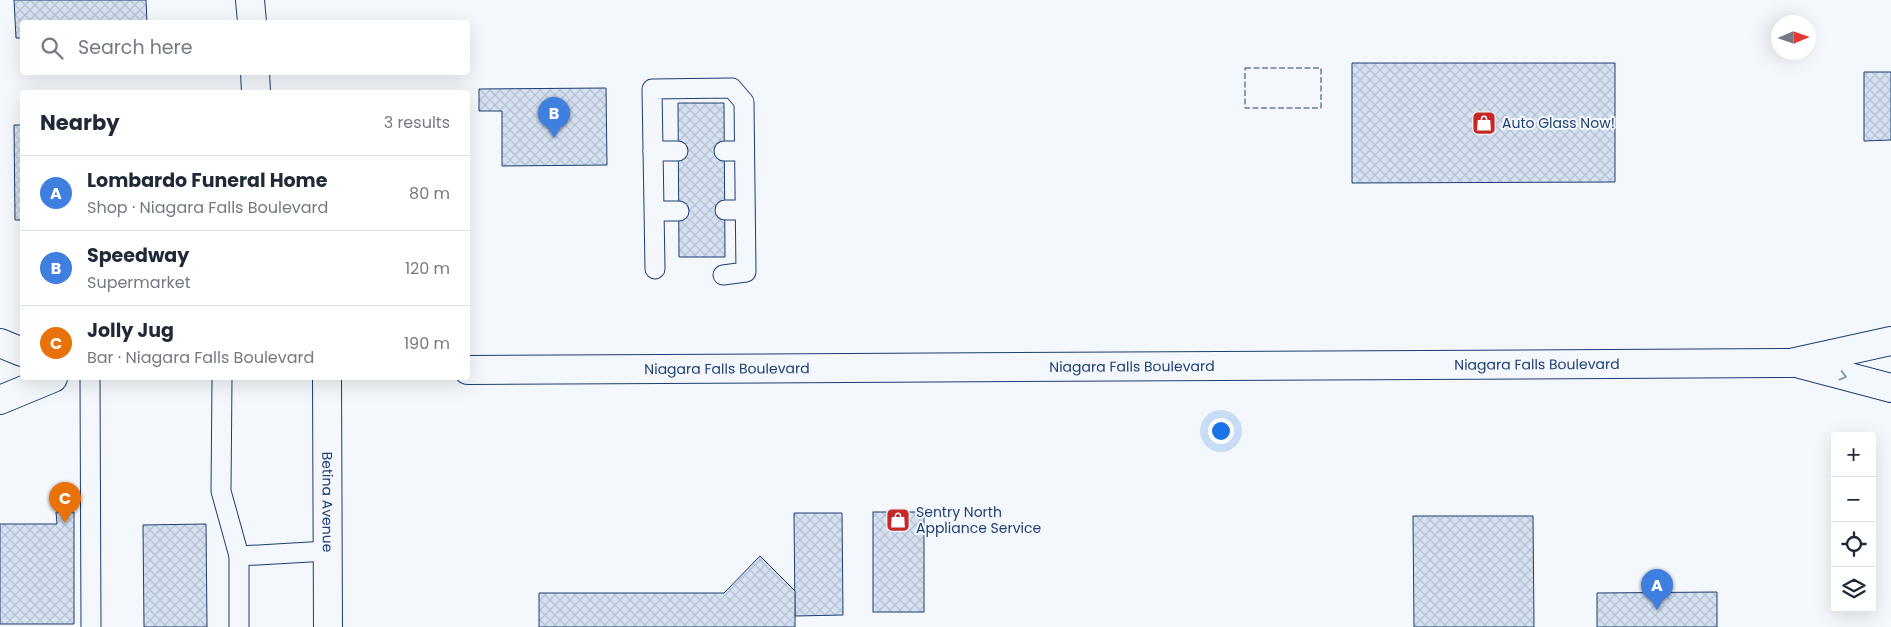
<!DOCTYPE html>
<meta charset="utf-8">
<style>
:root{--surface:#fff;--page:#f2f2f3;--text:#1f2937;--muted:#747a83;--line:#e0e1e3;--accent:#db2777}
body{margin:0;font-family:Poppins,sans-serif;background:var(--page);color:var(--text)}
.controls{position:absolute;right:15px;bottom:15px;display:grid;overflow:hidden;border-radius:5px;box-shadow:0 5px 20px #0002}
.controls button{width:45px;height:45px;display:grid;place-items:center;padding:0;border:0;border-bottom:1px solid var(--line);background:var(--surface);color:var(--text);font:25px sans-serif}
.compass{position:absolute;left:1771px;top:15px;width:45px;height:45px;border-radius:50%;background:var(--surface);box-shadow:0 5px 20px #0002;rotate:88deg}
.you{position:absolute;left:1220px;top:430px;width:18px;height:18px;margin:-12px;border:4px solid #fff;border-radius:50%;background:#1a73e8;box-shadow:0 0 0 8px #1a73e833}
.badge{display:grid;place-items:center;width:32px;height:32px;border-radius:50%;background:var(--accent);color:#fff;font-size:16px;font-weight:700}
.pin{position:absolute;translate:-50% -41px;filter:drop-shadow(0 1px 2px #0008)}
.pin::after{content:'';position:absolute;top:26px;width:18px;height:15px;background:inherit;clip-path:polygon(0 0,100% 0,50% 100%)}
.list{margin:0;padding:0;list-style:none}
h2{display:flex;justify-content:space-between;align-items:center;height:65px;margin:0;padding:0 20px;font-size:21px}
h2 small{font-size:16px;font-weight:400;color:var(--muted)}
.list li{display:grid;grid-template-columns:32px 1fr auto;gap:15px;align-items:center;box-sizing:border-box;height:75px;padding:0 20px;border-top:1px solid var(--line)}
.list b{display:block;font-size:19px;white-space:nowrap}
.list p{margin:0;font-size:16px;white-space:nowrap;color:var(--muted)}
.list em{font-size:16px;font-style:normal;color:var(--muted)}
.icon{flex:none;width:28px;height:28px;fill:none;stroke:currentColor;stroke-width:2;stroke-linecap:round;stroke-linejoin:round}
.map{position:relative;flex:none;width:1891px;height:627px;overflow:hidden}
.search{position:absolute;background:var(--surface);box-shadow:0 5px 20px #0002;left:20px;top:20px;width:450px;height:55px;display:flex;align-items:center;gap:12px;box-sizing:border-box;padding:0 18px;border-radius:5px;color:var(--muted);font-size:19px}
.panel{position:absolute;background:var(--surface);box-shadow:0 5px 20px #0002;left:20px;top:90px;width:450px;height:290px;border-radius:5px}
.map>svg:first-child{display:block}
</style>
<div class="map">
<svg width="1891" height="627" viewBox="0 0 1891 627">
<defs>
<pattern id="building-cross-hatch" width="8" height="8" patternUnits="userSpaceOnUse" patternTransform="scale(1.25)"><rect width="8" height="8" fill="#d5e0f0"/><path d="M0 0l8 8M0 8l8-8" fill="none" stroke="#b6c1d1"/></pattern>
</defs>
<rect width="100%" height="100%" fill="#f4f7fb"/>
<g fill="url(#building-cross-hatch)" stroke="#1d3f73">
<path d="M 14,0 L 146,0 L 147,22 L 22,22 L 22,38 L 16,38 Z"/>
<path d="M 1352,63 L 1615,63 L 1615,182 L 1352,183 Z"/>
<path d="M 1864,72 L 1891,72 L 1891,140 L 1864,141 Z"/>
<path d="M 606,88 L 607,165 L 502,166 L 502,111 L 479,111 L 479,89 Z"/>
<path d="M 678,103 L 724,103 L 725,257 L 679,257 Z"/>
<path d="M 14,125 L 22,125 L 22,220 L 15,220 Z"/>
<path d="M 56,512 L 74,512 L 74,624 L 0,624 L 0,524 L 57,524 Z"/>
<rect x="873" y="512" width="51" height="100"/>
<path d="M 794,513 L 842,513 L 843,615 L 795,616 Z"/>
<path d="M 1413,516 L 1533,516 L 1534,627 L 1414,627 Z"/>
<path d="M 206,524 L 207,627 L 144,627 L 143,525 Z"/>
<path d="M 760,556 L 795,591 L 795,627 L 539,627 L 539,593 L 724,593 Z"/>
<path d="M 1717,592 L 1717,627 L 1597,627 L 1597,593 Z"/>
</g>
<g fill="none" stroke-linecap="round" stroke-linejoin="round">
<g stroke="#1d3f73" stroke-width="21">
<g id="service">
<path d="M 653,151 L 678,151"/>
<path d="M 724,151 L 744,151"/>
<path d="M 725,210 L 745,210"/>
<path d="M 655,211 L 679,211"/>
<path d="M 655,269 L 652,89 L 732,88 L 744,102 L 746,272 L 723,275"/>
<path d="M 90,378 L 91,627"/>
<path d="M 222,378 L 221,491 L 239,556"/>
<path d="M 239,627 L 239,556 L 327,551"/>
</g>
</g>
<g stroke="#1d3f73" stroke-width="30">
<g id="minor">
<path d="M 250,0 L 252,22"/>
<path d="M 255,72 L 256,92"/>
<path id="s1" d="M 327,378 L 328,627"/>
</g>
</g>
<g stroke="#1d3f73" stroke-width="30">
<g id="secondary">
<path d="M 0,343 L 22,352"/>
<path d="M 1800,364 L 1891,388"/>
<path id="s2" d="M 468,370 L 1791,363 L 1891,341"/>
<path d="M 0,400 L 53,378"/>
</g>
</g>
<use href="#service" stroke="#f4f7fb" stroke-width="19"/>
<use href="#minor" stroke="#f4f7fb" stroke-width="28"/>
<use href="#secondary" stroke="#f4f7fb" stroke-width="28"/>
<rect stroke="#1d3f73" stroke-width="1" stroke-dasharray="6 2.5" stroke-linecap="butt" x="1245" y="68" width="76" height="40"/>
</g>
<defs><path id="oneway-chevron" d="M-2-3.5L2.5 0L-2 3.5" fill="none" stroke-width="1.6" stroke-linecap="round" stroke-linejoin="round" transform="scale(1.25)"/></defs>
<use stroke="#889bb7" href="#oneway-chevron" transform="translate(1843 376) rotate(15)"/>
<defs>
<g id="shop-square" transform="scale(1.25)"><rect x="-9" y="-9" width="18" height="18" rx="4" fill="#c62828" stroke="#f4f7fb"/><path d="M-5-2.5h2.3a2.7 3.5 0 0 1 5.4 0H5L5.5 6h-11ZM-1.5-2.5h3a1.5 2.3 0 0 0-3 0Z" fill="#fff"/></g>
</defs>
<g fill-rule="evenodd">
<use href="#shop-square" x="1484" y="123"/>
<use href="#shop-square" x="898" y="520"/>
</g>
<g text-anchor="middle" stroke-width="4" stroke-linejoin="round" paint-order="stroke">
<g font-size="14" fill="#1d3f73" stroke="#f4f7fb" text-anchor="start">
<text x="1502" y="128">Auto Glass Now!</text>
<text x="916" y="517">Sentry North<tspan x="916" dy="16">Appliance Service</tspan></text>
</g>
<g font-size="14" fill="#1d3f73" stroke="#f4f7fb">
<text dy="5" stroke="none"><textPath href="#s2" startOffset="1069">Niagara Falls Boulevard</textPath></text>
<text dy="5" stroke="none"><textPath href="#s2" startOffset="664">Niagara Falls Boulevard</textPath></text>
<text dy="5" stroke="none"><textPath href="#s2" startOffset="259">Niagara Falls Boulevard</textPath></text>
<text dy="5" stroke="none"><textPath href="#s1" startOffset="124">Betina Avenue</textPath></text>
</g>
</g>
</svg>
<div class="controls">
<button>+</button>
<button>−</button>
<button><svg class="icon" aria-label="locate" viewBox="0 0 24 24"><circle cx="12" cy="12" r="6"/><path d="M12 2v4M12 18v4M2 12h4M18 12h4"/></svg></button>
<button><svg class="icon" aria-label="layers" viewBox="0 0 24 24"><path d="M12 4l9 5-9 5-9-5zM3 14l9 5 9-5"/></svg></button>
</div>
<svg class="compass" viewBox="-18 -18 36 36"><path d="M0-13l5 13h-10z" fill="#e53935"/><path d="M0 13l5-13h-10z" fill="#747a83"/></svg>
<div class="you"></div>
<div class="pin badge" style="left:1657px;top:610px;background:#3f7fe0">A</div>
<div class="pin badge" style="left:554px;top:138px;background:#3f7fe0">B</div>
<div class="pin badge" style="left:65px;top:523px;background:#e8710a">C</div>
<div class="search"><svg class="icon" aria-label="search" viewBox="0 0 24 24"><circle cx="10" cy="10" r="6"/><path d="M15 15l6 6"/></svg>Search here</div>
<section class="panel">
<h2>Nearby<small>3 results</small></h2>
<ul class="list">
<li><span class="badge" style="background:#3f7fe0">A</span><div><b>Lombardo Funeral Home</b><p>Shop · Niagara Falls Boulevard</p></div><em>80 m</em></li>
<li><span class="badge" style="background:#3f7fe0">B</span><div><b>Speedway</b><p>Supermarket</p></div><em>120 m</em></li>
<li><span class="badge" style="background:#e8710a">C</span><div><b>Jolly Jug</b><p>Bar · Niagara Falls Boulevard</p></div><em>190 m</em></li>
</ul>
</section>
</div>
